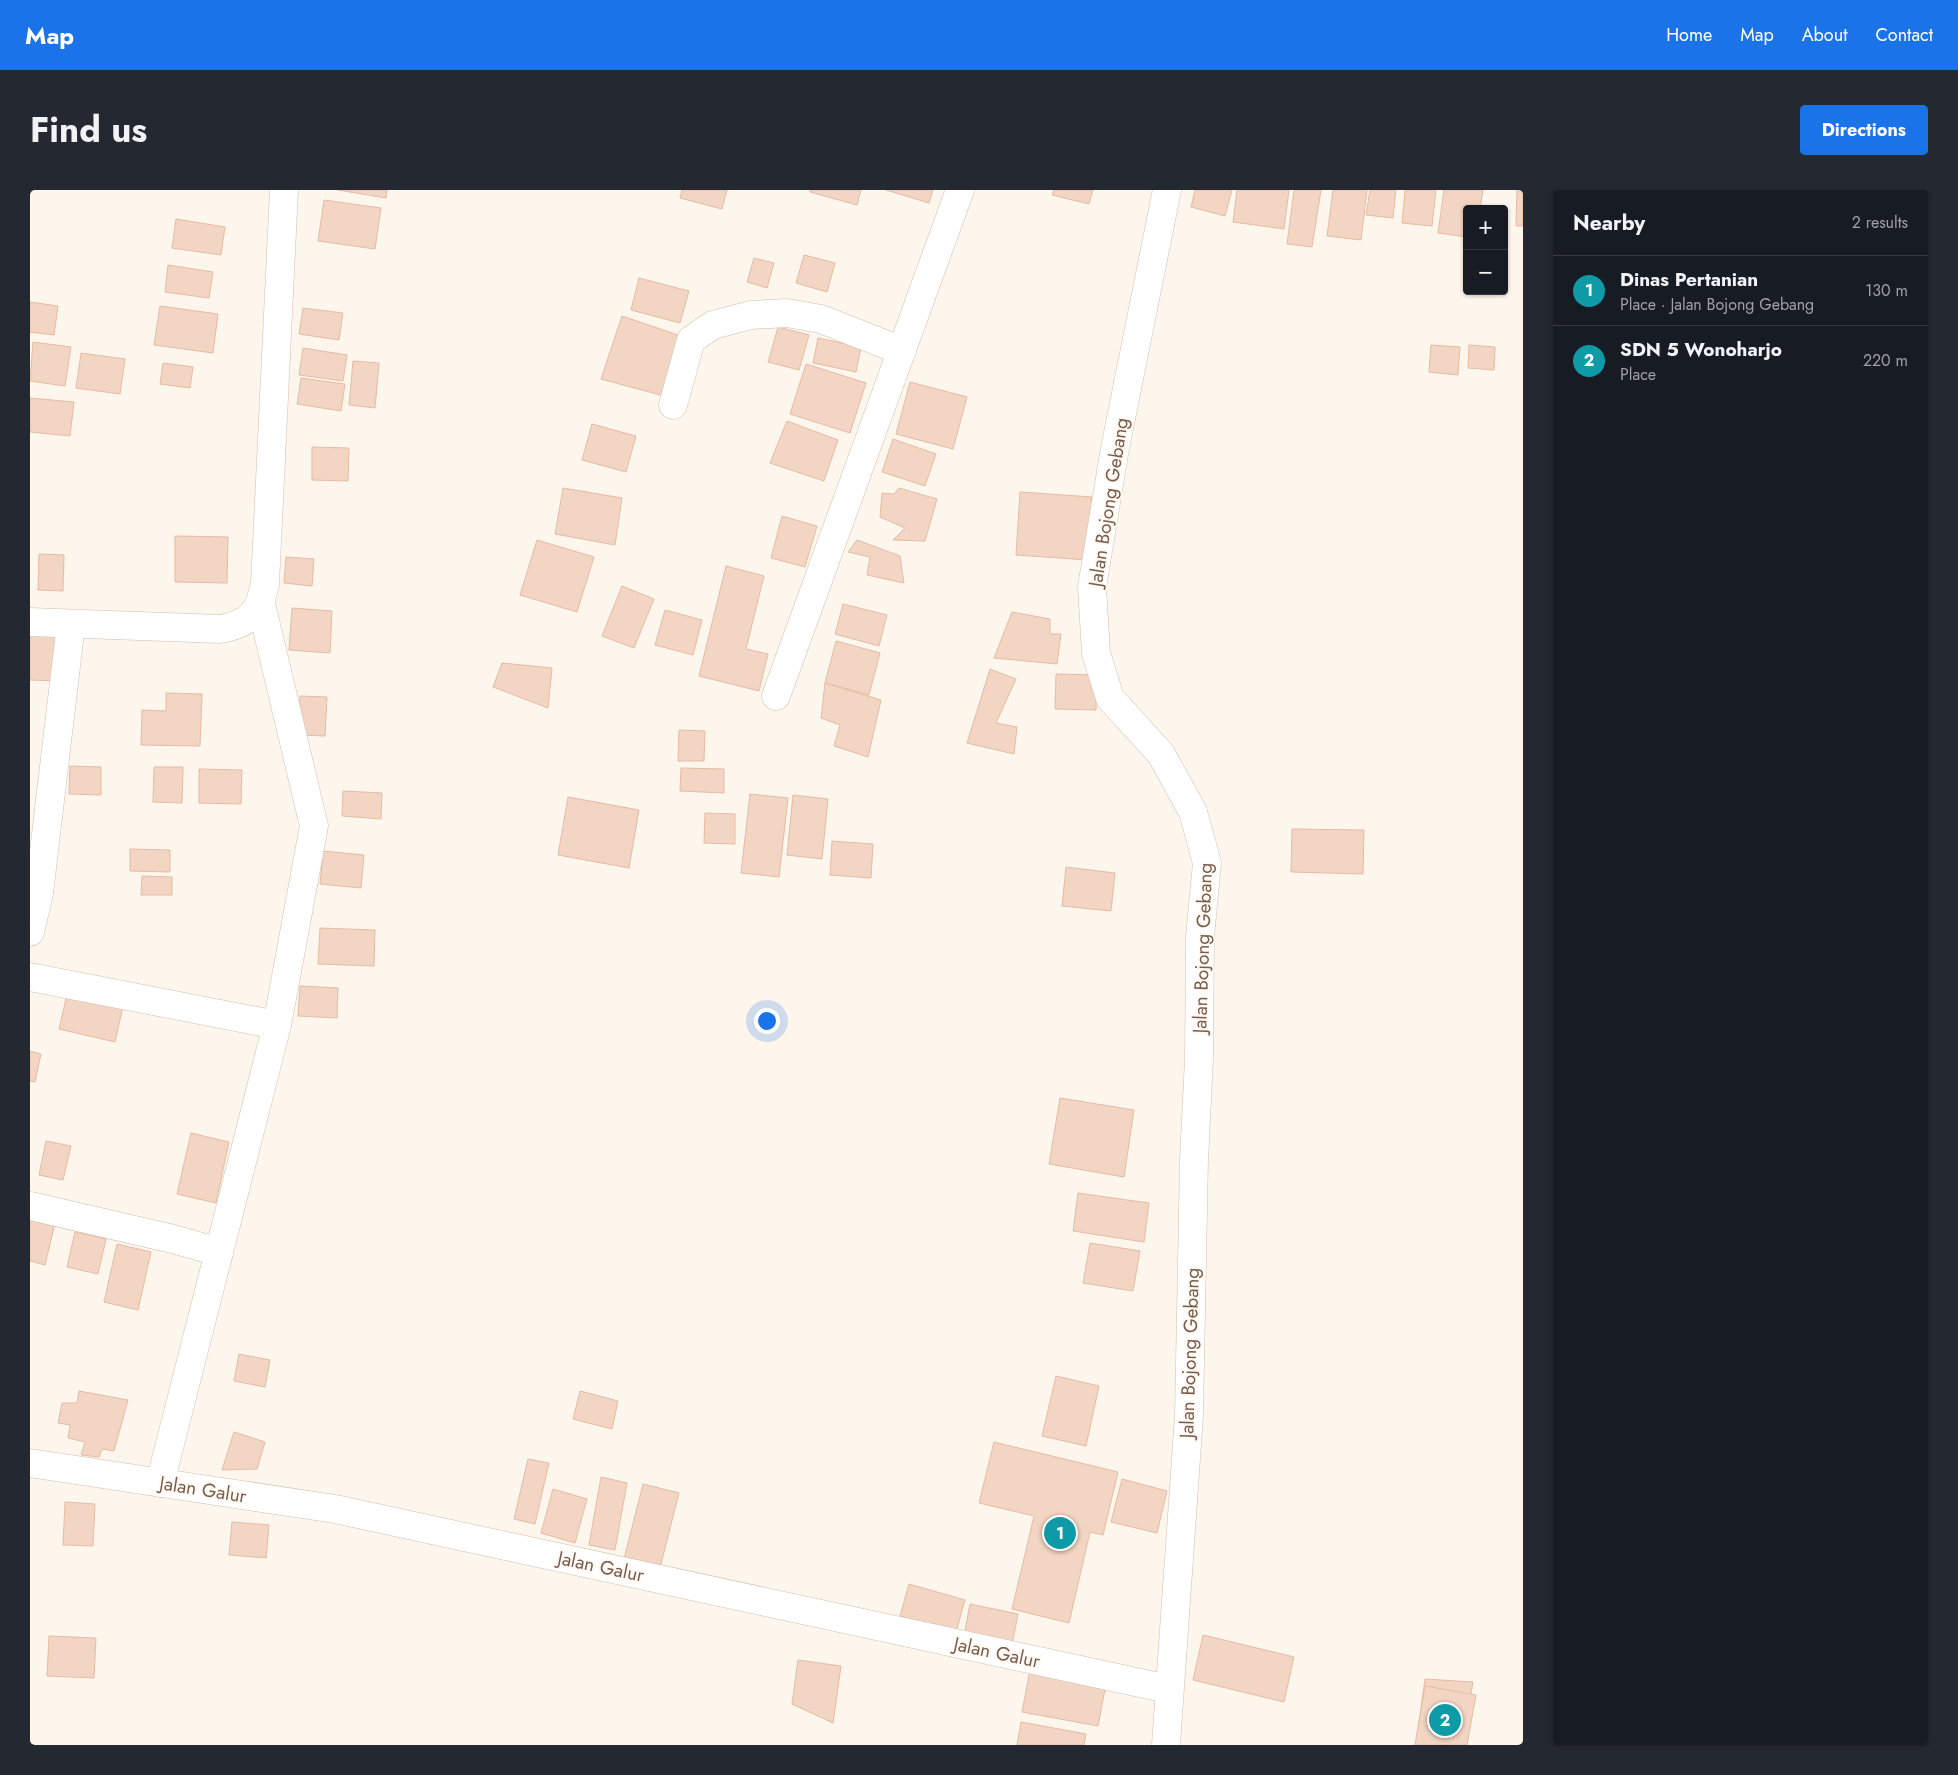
<!DOCTYPE html>
<meta charset="utf-8">
<style>
:root{--surface:#171b24;--page:#242831;--text:#f1f3f6;--muted:#9ea1a6;--line:#363941;--accent:#1a73e8}
body{margin:0;font-family:Jost,sans-serif;background:var(--page);color:var(--text)}
.controls{position:absolute;right:15px;top:15px;display:grid;overflow:hidden;border-radius:5px;box-shadow:0 1px 4px #0004}
.controls button{width:45px;height:45px;display:grid;place-items:center;padding:0;border:0;border-bottom:1px solid var(--line);background:var(--surface);color:var(--text);font:25px sans-serif}
.you{position:absolute;left:736px;top:830px;width:18px;height:18px;margin:-12px;border:4px solid #fff;border-radius:50%;background:#1a73e8;box-shadow:0 0 0 8px #1a73e833}
.badge{display:grid;place-items:center;width:32px;height:32px;border-radius:50%;background:var(--accent);color:#fff;font-size:16px;font-weight:700}
.pin{position:absolute;translate:-50% -50%;border:2px solid #fff;box-shadow:0 1px 5px #0006}
.list{margin:0;padding:0;list-style:none}
h2{display:flex;justify-content:space-between;align-items:center;height:65px;margin:0;padding:0 20px;font-size:21px}
h2 small{font-size:16px;font-weight:400;color:var(--muted)}
.list li{display:grid;grid-template-columns:32px 1fr auto;gap:15px;align-items:center;box-sizing:border-box;height:70px;padding:0 20px;border-top:1px solid var(--line)}
.list b{display:block;font-size:19px;white-space:nowrap}
.list p{margin:0;font-size:16px;white-space:nowrap;color:var(--muted)}
.list em{font-size:16px;font-style:normal;color:var(--muted)}
.map{position:relative;flex:none;width:1493px;height:1555px;overflow:hidden;border-radius:5px}
header{display:flex;align-items:center;gap:30px;box-sizing:border-box;height:70px;padding:0 25px;background:var(--accent);color:#fff}
header strong{font-size:24px}
nav{display:flex;gap:28px;margin-inline-start:auto;font-size:18px}
.intro{display:flex;align-items:center;justify-content:space-between;box-sizing:border-box;height:120px;padding:0 30px}
h1{margin:0;font-size:35px}
.button{padding:12px 22px;border-radius:5px;background:var(--accent);color:#fff;font-size:18px;font-weight:700}
main{display:flex;gap:30px;padding:0 30px}
aside{flex:1;background:var(--surface);border-radius:5px;box-shadow:0 1px 4px #0004}
.map>svg:first-child{display:block}
</style>
<header>
<strong>Map</strong>
<nav><a>Home</a><a>Map</a><a>About</a><a>Contact</a></nav>
</header>
<div class="intro"><h1>Find us</h1><a class="button">Directions</a></div>
<main>
<div class="map">
<svg width="1493" height="1555" viewBox="0 0 1493 1555">
<rect width="100%" height="100%" fill="#fdf6ec"/>
<g fill="#f3d5c3" stroke="#e6bba3">
<path d="M 308,0 L 357,0 L 356,8 Z"/>
<path d="M 652,0 L 697,0 L 692,19 L 650,8 Z"/>
<path d="M 780,0 L 831,0 L 827,15 L 780,2 Z"/>
<path d="M 856,0 L 903,0 L 899,13 Z"/>
<path d="M 1024,0 L 1063,0 L 1059,14 L 1022,5 Z"/>
<path d="M 1165,0 L 1202,0 L 1195,26 L 1161,17 Z"/>
<path d="M 1207,0 L 1259,0 L 1254,39 L 1203,32 Z"/>
<path d="M 1264,0 L 1291,0 L 1282,57 L 1257,54 Z"/>
<path d="M 1303,0 L 1337,0 L 1331,50 L 1297,46 Z"/>
<path d="M 1340,0 L 1366,0 L 1363,28 L 1336,25 Z"/>
<path d="M 1375,0 L 1406,0 L 1402,36 L 1372,33 Z"/>
<path d="M 1414,0 L 1453,0 L 1450,19 L 1437,19 L 1437,47 L 1408,43 Z"/>
<path d="M 1487,0 L 1493,0 L 1493,36 L 1486,36 Z"/>
<path d="M 294,10 L 351,18 L 345,59 L 288,51 Z"/>
<path d="M 146,29 L 195,37 L 191,65 L 142,58 Z"/>
<path d="M 774,65 L 805,73 L 797,102 L 766,93 Z"/>
<path d="M 724,68 L 744,73 L 737,98 L 717,92 Z"/>
<path d="M 138,75 L 183,82 L 179,108 L 135,102 Z"/>
<path d="M 609,88 L 659,101 L 650,133 L 601,120 Z"/>
<path d="M 0,112 L 28,116 L 24,145 L 0,142 Z"/>
<path d="M 130,116 L 188,124 L 183,163 L 124,155 Z"/>
<path d="M 273,118 L 313,123 L 309,150 L 269,144 Z"/>
<path d="M 592,126 L 651,146 L 634,206 L 571,189 Z"/>
<path d="M 748,137 L 779,145 L 769,180 L 738,172 Z"/>
<path d="M 788,148 L 831,157 L 826,182 L 783,173 Z"/>
<path d="M 3,152 L 41,157 L 35,196 L 0,191 Z"/>
<path d="M 1401,155 L 1430,157 L 1428,185 L 1399,182 Z"/>
<path d="M 1439,155 L 1465,157 L 1464,180 L 1438,178 Z"/>
<path d="M 273,158 L 317,165 L 313,191 L 269,185 Z"/>
<path d="M 51,163 L 95,169 L 90,204 L 46,198 Z"/>
<path d="M 323,171 L 349,173 L 345,218 L 319,215 Z"/>
<path d="M 133,173 L 163,177 L 160,198 L 130,194 Z"/>
<path d="M 776,174 L 836,193 L 820,243 L 760,224 Z"/>
<path d="M 271,188 L 315,194 L 311,221 L 267,214 Z"/>
<path d="M 880,192 L 937,207 L 923,259 L 866,244 Z"/>
<path d="M 0,208 L 44,212 L 40,246 L 0,242 Z"/>
<path d="M 757,231 L 808,250 L 794,291 L 740,273 Z"/>
<path d="M 562,234 L 606,246 L 596,282 L 552,270 Z"/>
<path d="M 863,249 L 906,264 L 895,296 L 852,282 Z"/>
<path d="M 282,257 L 319,258 L 318,291 L 282,290 Z"/>
<path d="M 533,298 L 592,308 L 585,355 L 525,344 Z"/>
<path d="M 869,298 L 907,309 L 895,351 L 863,350 L 875,338 L 850,327 L 852,303 L 864,304 Z"/>
<path d="M 990,302 L 1062,307 L 1058,370 L 986,365 Z"/>
<path d="M 752,326 L 787,336 L 775,377 L 741,368 Z"/>
<path d="M 145,346 L 198,347 L 197,393 L 145,392 Z"/>
<path d="M 507,350 L 564,367 L 547,422 L 490,405 Z"/>
<path d="M 827,350 L 870,366 L 874,393 L 837,385 L 840,367 L 818,362 Z"/>
<path d="M 9,364 L 34,365 L 33,401 L 8,400 Z"/>
<path d="M 256,367 L 284,369 L 282,396 L 254,393 Z"/>
<path d="M 696,376 L 734,386 L 716,459 L 738,464 L 729,501 L 669,486 Z"/>
<path d="M 592,396 L 624,409 L 604,458 L 572,446 Z"/>
<path d="M 813,414 L 857,425 L 849,456 L 805,444 Z"/>
<path d="M 262,418 L 302,421 L 300,463 L 259,460 Z"/>
<path d="M 635,420 L 672,430 L 663,465 L 625,455 Z"/>
<path d="M 982,422 L 1020,429 L 1020,444 L 1031,444 L 1027,474 L 964,468 Z"/>
<path d="M 0,442 L 30,443 L 29,491 L 0,490 Z"/>
<path d="M 806,451 L 850,463 L 839,505 L 795,493 Z"/>
<path d="M 472,473 L 522,478 L 518,518 L 463,497 Z"/>
<path d="M 960,479 L 986,489 L 966,533 L 987,537 L 984,564 L 937,553 Z"/>
<path d="M 1026,484 L 1066,485 L 1066,520 L 1025,519 Z"/>
<path d="M 795,493 L 851,510 L 838,567 L 804,556 L 810,535 L 791,528 Z"/>
<path d="M 136,503 L 172,504 L 170,556 L 111,555 L 112,520 L 136,521 Z"/>
<path d="M 270,506 L 297,507 L 295,546 L 269,545 Z"/>
<path d="M 649,540 L 675,541 L 674,571 L 648,571 Z"/>
<path d="M 40,576 L 71,577 L 71,605 L 39,604 Z"/>
<path d="M 124,577 L 153,577 L 152,613 L 123,612 Z"/>
<path d="M 651,578 L 694,579 L 694,603 L 650,601 Z"/>
<path d="M 169,579 L 212,580 L 211,614 L 169,613 Z"/>
<path d="M 313,601 L 352,603 L 351,629 L 312,626 Z"/>
<path d="M 720,604 L 758,608 L 749,687 L 711,683 Z"/>
<path d="M 763,605 L 798,609 L 792,669 L 757,665 Z"/>
<path d="M 538,607 L 609,620 L 599,678 L 528,665 Z"/>
<path d="M 675,623 L 705,624 L 705,654 L 674,653 Z"/>
<path d="M 1262,639 L 1334,640 L 1333,684 L 1261,682 Z"/>
<path d="M 802,651 L 843,654 L 841,688 L 800,685 Z"/>
<path d="M 100,659 L 140,660 L 140,682 L 100,681 Z"/>
<path d="M 293,661 L 334,665 L 331,698 L 290,694 Z"/>
<path d="M 1036,677 L 1085,683 L 1081,721 L 1032,716 Z"/>
<path d="M 112,686 L 142,687 L 142,705 L 111,705 Z"/>
<path d="M 290,738 L 345,740 L 344,776 L 288,774 Z"/>
<path d="M 270,796 L 308,798 L 307,828 L 268,826 Z"/>
<path d="M 38,800 L 94,812 L 85,852 L 29,839 Z"/>
<path d="M 0,861 L 11,864 L 5,892 L 0,891 Z"/>
<path d="M 1030,908 L 1104,920 L 1094,987 L 1019,974 Z"/>
<path d="M 161,943 L 199,952 L 186,1013 L 147,1004 Z"/>
<path d="M 16,951 L 41,956 L 33,990 L 9,985 Z"/>
<path d="M 1048,1003 L 1119,1013 L 1114,1052 L 1043,1041 Z"/>
<path d="M 0,1027 L 25,1033 L 15,1075 L 0,1071 Z"/>
<path d="M 45,1042 L 76,1049 L 68,1084 L 37,1077 Z"/>
<path d="M 1060,1053 L 1110,1061 L 1103,1101 L 1053,1093 Z"/>
<path d="M 87,1054 L 121,1062 L 108,1120 L 74,1112 Z"/>
<path d="M 209,1164 L 240,1170 L 235,1197 L 204,1191 Z"/>
<path d="M 1026,1186 L 1069,1196 L 1056,1256 L 1012,1246 Z"/>
<path d="M 49,1201 L 98,1210 L 84,1261 L 72,1259 L 69,1267 L 51,1265 L 55,1252 L 38,1248 L 40,1235 L 28,1233 L 32,1213 L 47,1213 Z"/>
<path d="M 550,1201 L 588,1211 L 582,1239 L 543,1229 Z"/>
<path d="M 204,1242 L 235,1252 L 227,1279 L 192,1280 Z"/>
<path d="M 964,1252 L 1088,1282 L 1073,1345 L 1060,1342 L 1039,1433 L 982,1419 L 1004,1326 L 949,1313 Z"/>
<path d="M 498,1269 L 519,1273 L 505,1334 L 484,1329 Z"/>
<path d="M 571,1287 L 597,1293 L 585,1360 L 559,1355 Z"/>
<path d="M 1092,1289 L 1137,1301 L 1127,1343 L 1081,1332 Z"/>
<path d="M 613,1294 L 649,1303 L 629,1382 L 593,1373 Z"/>
<path d="M 523,1299 L 557,1309 L 545,1353 L 511,1343 Z"/>
<path d="M 35,1312 L 65,1314 L 63,1356 L 33,1355 Z"/>
<path d="M 202,1332 L 239,1335 L 236,1368 L 199,1365 Z"/>
<path d="M 879,1394 L 935,1410 L 926,1442 L 870,1426 Z"/>
<path d="M 940,1414 L 988,1424 L 982,1455 L 934,1446 Z"/>
<path d="M 1173,1445 L 1264,1467 L 1254,1512 L 1163,1490 Z"/>
<path d="M 19,1446 L 66,1448 L 64,1488 L 17,1486 Z"/>
<path d="M 768,1470 L 811,1476 L 803,1533 L 762,1514 Z"/>
<path d="M 1000,1480 L 1076,1494 L 1068,1536 L 992,1522 Z"/>
<path d="M 1395,1489 L 1443,1492 L 1432,1555 L 1386,1555 Z"/>
<path d="M 1395,1496 L 1446,1505 L 1437,1555 L 1385,1555 Z"/>
<path d="M 991,1532 L 1056,1544 L 1054,1555 L 987,1555 Z"/>
</g>
<g fill="none" stroke-linecap="round" stroke-linejoin="round">
<g stroke="#d1beb0" stroke-width="29">
<g id="street">
<path d="M 643,215 L 661,150 L 683,135 L 721,125 L 757,123 L 791,129 L 872,161"/>
<path d="M 0,432 L 190,439 C 220,434 229,422 235,394 L 254,0"/>
<path d="M 746,506 L 930,0"/>
<path d="M 0,742 L 9,703 L 41,434"/>
<path d="M 0,787 L 247,835"/>
<path d="M 0,1016 L 143,1049 L 189,1062"/>
<path d="M 0,1273 L 305,1319 L 1138,1499"/>
<path d="M 130,1293 L 247,835 L 284,636 L 231,414"/>
<path d="M 1136,1555 L 1159,1225 L 1164,970 L 1169,869 L 1170,747 L 1177,673 L 1163,622 L 1131,564 L 1080,508 L 1066,463 L 1062,397 L 1085,258 L 1137,0"/>
</g>
</g>
<use href="#street" stroke="#fff" stroke-width="28"/>
</g>
<g text-anchor="middle" stroke-width="4" stroke-linejoin="round" paint-order="stroke">
<g font-size="19" fill="#7a5c4d" stroke="#fffaf3">
<text transform="translate(1078 312) rotate(-81)" y="7">Jalan Bojong Gebang</text>
<text transform="translate(1172 758) rotate(-88)" y="7">Jalan Bojong Gebang</text>
<text transform="translate(1159 1163) rotate(-88)" y="7">Jalan Bojong Gebang</text>
<text transform="translate(173 1299) rotate(9)" y="7">Jalan Galur</text>
<text transform="translate(571 1376) rotate(12)" y="7">Jalan Galur</text>
<text transform="translate(967 1462) rotate(12)" y="7">Jalan Galur</text>
</g>
</g>
</svg>
<div class="controls">
<button>+</button>
<button>−</button>
</div>
<div class="you"></div>
<div class="pin badge" style="left:1030px;top:1343px;background:#0f9aa8">1</div>
<div class="pin badge" style="left:1415px;top:1530px;background:#0f9aa8">2</div>
</div>
<aside>
<h2>Nearby<small>2 results</small></h2>
<ul class="list">
<li><span class="badge" style="background:#0f9aa8">1</span><div><b>Dinas Pertanian</b><p>Place · Jalan Bojong Gebang</p></div><em>130 m</em></li>
<li><span class="badge" style="background:#0f9aa8">2</span><div><b>SDN 5 Wonoharjo</b><p>Place</p></div><em>220 m</em></li>
</ul>
</aside>
</main>
